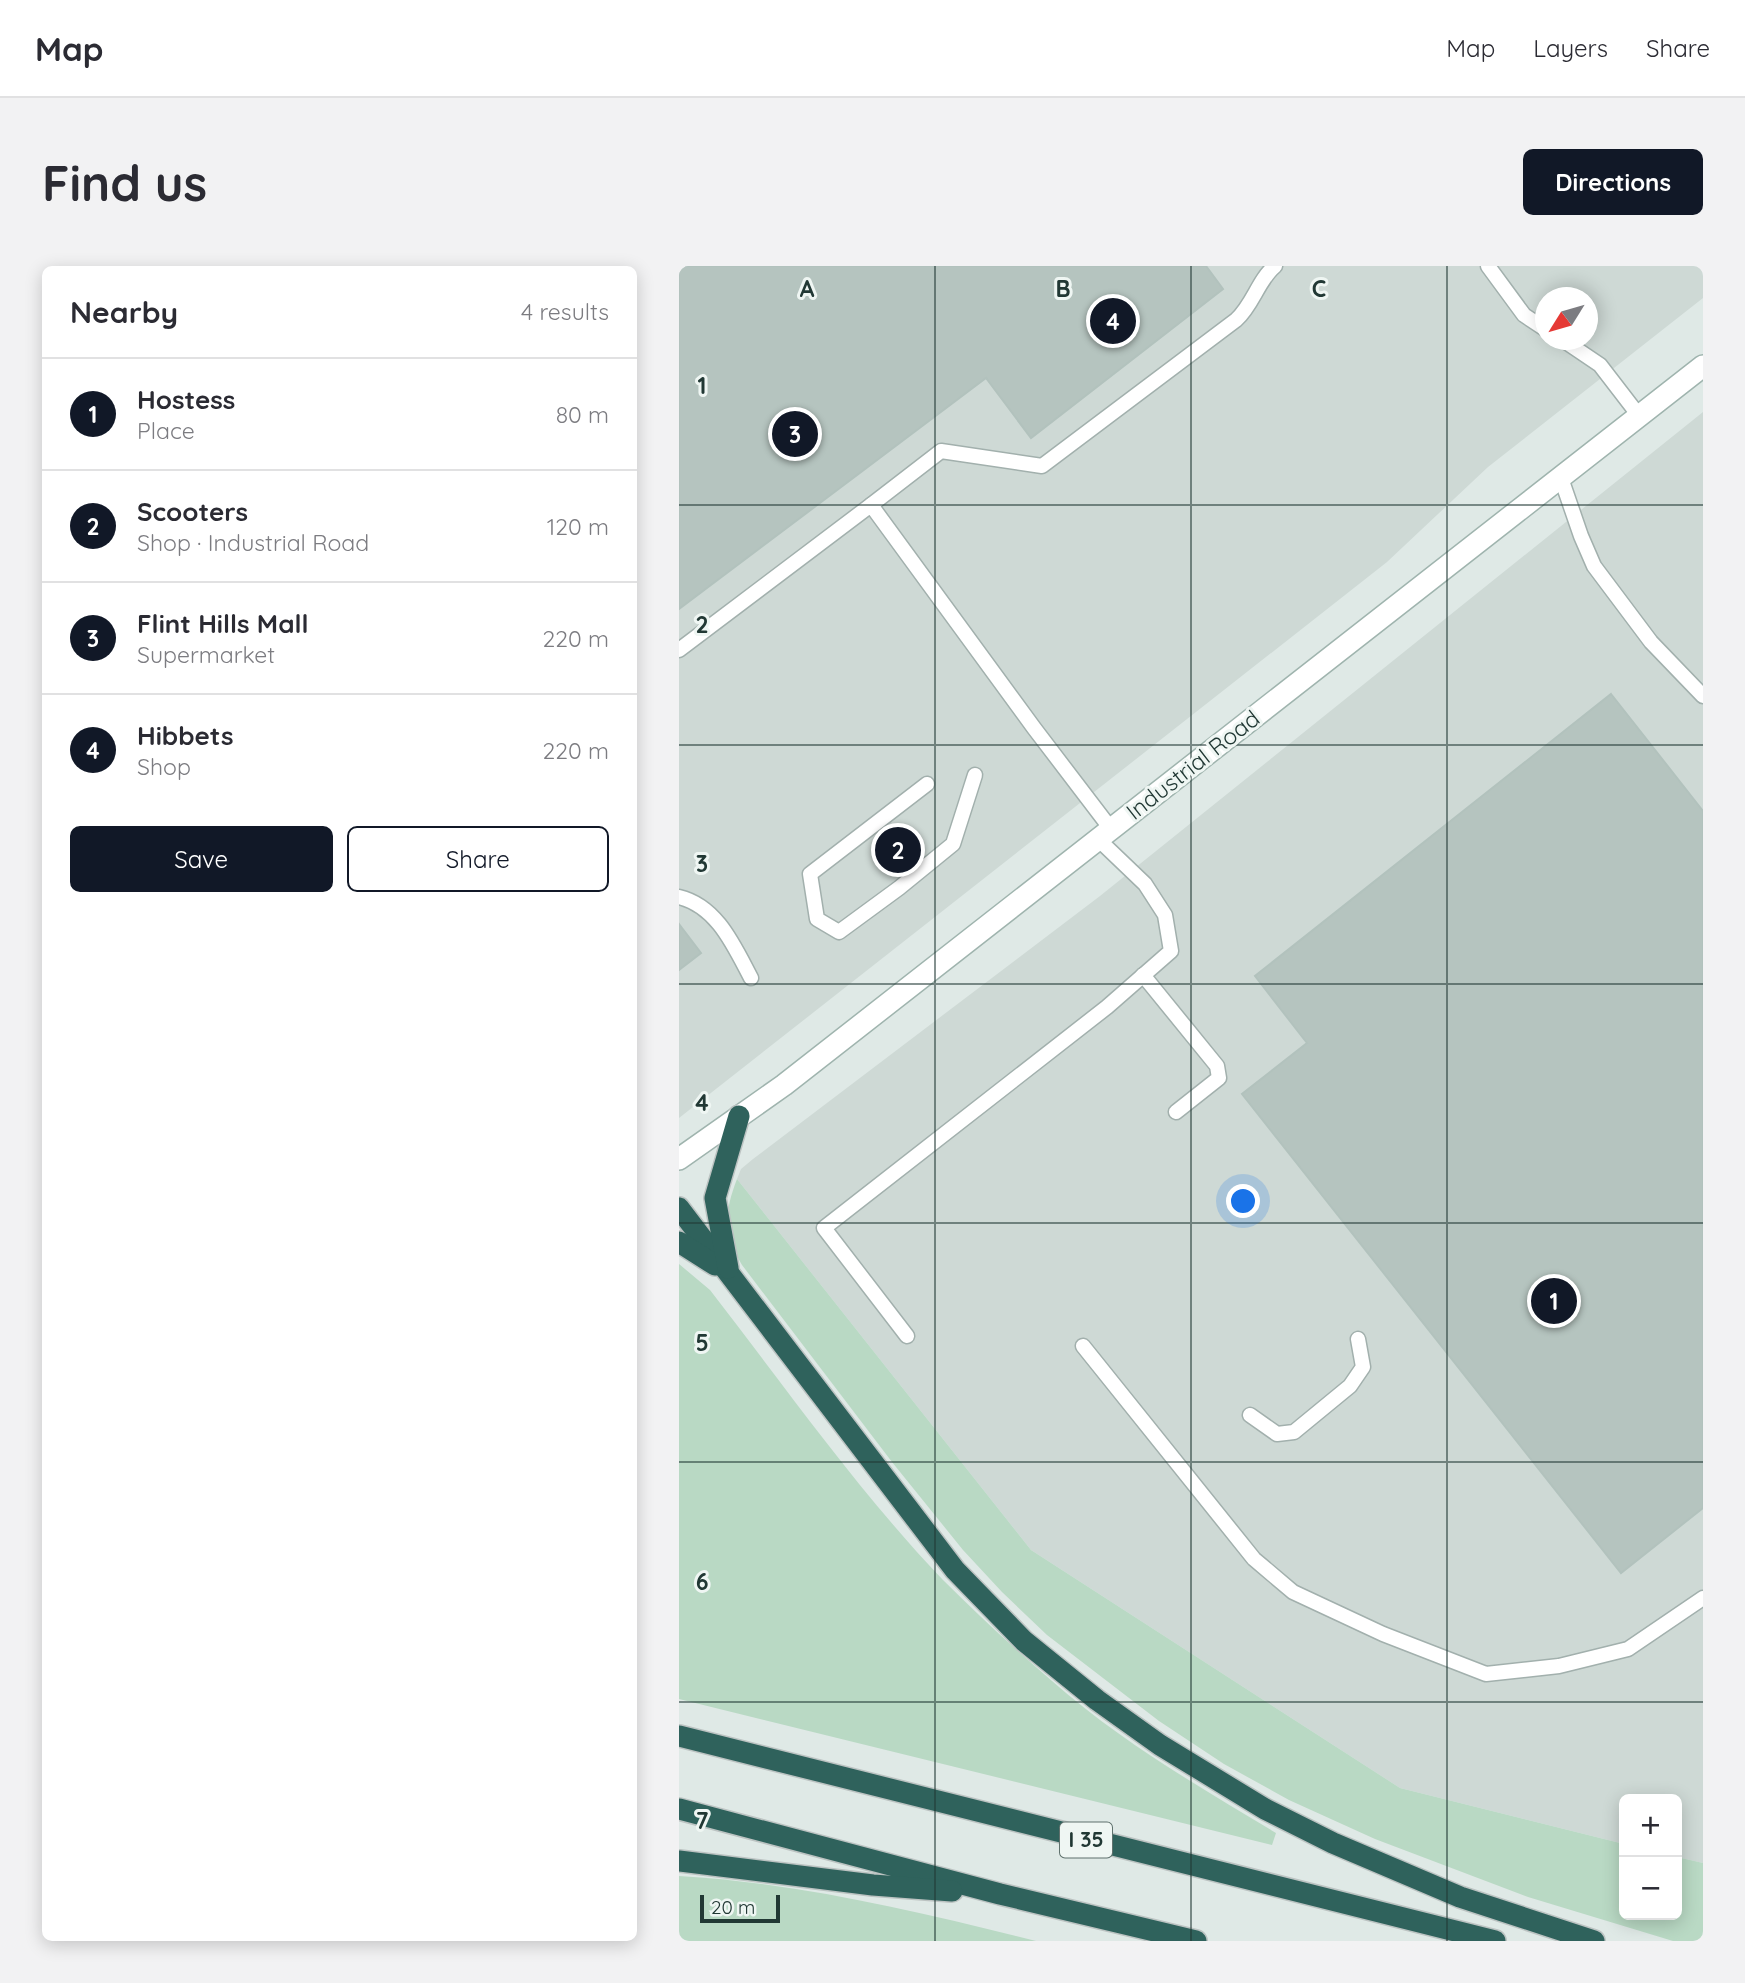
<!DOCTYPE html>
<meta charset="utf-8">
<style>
:root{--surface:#fff;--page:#f2f2f3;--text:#2b2b33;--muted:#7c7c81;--line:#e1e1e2;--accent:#111827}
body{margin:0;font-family:Quicksand,sans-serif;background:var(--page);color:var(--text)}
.controls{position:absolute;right:21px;bottom:21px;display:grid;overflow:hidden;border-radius:10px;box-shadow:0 4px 18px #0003}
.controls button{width:63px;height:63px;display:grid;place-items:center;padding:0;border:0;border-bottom:2px solid var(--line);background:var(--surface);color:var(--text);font:35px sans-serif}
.compass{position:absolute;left:856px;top:21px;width:63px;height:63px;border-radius:50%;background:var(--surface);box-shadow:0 4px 18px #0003;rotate:233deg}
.scale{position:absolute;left:21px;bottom:18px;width:80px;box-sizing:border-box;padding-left:7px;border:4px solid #213834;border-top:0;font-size:19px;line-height:24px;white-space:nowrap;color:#213834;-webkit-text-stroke:5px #eff6f3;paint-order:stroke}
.you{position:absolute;left:565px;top:936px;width:24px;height:24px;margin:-18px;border:5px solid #fff;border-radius:50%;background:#1a73e8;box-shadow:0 0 0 10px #1a73e833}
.badge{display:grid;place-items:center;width:46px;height:46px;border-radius:50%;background:var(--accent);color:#fff;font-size:23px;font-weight:700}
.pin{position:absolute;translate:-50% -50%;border:4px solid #fff;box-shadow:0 2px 7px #0006}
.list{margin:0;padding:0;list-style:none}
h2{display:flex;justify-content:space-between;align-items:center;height:91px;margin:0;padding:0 28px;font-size:30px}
h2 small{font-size:23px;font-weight:400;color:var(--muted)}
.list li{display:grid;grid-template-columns:46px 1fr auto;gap:21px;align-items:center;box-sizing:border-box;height:112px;padding:0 28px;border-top:2px solid var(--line)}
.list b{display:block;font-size:26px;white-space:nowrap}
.list p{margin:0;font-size:23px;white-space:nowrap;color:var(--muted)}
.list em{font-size:23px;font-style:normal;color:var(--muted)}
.actions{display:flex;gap:14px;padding:21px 28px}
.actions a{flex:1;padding:16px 0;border:2px solid var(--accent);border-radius:10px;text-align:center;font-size:24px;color:var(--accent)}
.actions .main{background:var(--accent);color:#fff}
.map{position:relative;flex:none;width:1024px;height:1675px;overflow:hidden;border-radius:10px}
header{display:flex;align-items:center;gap:42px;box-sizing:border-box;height:98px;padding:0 35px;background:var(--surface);border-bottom:2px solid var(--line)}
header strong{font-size:33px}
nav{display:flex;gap:38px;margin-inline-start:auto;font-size:24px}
.intro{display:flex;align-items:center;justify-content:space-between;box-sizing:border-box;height:168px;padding:0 42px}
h1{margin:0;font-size:49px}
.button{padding:18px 32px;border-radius:10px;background:var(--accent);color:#fff;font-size:24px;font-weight:700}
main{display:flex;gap:42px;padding:0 42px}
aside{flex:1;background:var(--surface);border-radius:10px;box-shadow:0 4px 18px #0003}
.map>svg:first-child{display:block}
</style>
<header>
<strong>Map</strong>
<nav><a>Map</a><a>Layers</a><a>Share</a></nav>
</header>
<div class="intro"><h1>Find us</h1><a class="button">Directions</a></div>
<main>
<aside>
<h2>Nearby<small>4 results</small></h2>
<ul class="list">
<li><span class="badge">1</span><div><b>Hostess</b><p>Place</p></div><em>80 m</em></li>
<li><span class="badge">2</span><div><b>Scooters</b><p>Shop · Industrial Road</p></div><em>120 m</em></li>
<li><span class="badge">3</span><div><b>Flint Hills Mall</b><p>Supermarket</p></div><em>220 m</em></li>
<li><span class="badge">4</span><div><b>Hibbets</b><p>Shop</p></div><em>220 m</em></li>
</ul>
<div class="actions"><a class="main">Save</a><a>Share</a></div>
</aside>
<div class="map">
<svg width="1024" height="1675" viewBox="0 0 1024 1675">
<rect width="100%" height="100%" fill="#dfe9e6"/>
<g fill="#ced9d5" fill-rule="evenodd">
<path d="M 0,0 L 1024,0 L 1024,32 L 809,201 L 708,296 L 0,852 ZM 866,32 L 908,32 L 908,74 L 866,74 Z"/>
<path d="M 1024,146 L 1024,1597 L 998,1591 L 998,1533 L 945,1533 L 945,1578 L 721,1522 L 352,1284 L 58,913 L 62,903 L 74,893 L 421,630 Z"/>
</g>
<g fill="#b9d9c4">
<path d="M 58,913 L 352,1284 L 721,1522 L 945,1578 L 945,1649 L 998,1649 L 998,1591 L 1024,1597 L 1024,1675 L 994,1675 L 849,1631 L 696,1573 L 610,1534 L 545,1498 L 480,1455 L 368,1369 L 323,1326 L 284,1284 L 213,1196 L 63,999 C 44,968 45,947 58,913 Z"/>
<path d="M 0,998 L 31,1024 C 107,1122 179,1225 264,1314 C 299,1349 336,1383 373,1415 C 441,1475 519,1520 597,1567 L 593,1579 L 0,1433 Z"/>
<path d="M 0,1610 C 120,1617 240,1646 357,1675 L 0,1675 Z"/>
</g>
<g fill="#b5c4bf" stroke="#b2c2bd" stroke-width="2">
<path d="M 0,0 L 527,0 L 544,23 L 352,172 L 307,112 L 0,343 Z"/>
<path d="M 932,428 L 1024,545 L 1024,1242 L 942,1307 L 563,828 L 628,777 L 576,710 Z"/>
<path d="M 0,658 L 22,687 L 0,704 Z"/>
</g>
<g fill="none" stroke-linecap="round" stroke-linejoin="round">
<g stroke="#a2b0ad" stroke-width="17">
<g id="service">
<path d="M 809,0 L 845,49 L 866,63"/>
<path d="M 884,74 L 921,99 L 961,151"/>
<path d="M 882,212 L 902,270 L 915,300 L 972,376 L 1024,430"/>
<path d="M 192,239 L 262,185 L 363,200 L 557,54 C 574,39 579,14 596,0"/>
<path d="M 0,384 L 192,239 L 355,462 L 432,563"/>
<path d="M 248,518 L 131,608 L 138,653 L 160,666 L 220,622 L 274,578 L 296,509"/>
<path d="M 0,631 C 38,640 55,680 72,712"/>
<path d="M 464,709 L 538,800 L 540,812 L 497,846"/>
<path d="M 228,1070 L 145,962 L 428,741 L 492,685 L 486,649 L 466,618 L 419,573"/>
<path d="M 404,1080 L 575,1293 L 614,1326 L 704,1368 L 807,1408 L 880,1400 L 949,1383 L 1024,1332"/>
<path d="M 571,1149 L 598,1168 L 615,1166 L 671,1120 L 684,1101 L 679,1073"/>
</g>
</g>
<g stroke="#9fb4ae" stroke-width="24">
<path id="secondary" d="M 0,893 L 105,819 L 1024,100"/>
</g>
<g stroke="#bcc3c2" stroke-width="24">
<g id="motorway">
<path d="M 0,942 L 276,1304 L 345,1375 L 418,1434 L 481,1479 L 586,1543 L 654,1577 L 781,1631 L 915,1675"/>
<path d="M 0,976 L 36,999"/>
<path d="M 49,1002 L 36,932 L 60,850"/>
<path d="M 0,1470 L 816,1675"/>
<path d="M 0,1543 L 321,1628 L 517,1675"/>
<path d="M 0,1595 L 194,1619 L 273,1625"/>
</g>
</g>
<use href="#service" stroke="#fff" stroke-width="14"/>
<use href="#secondary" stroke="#fff" stroke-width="21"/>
<use href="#motorway" stroke="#2f625c" stroke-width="21"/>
</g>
<path fill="none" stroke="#213834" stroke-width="2" stroke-opacity="0.55" d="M 256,0 L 256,1675M 512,0 L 512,1675M 768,0 L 768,1675M 0,239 L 1024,239M 0,479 L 1024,479M 0,718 L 1024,718M 0,957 L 1024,957M 0,1196 L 1024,1196M 0,1436 L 1024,1436"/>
<g text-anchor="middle" stroke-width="6" stroke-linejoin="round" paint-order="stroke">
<rect fill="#eff6f3" stroke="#5f716d" stroke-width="2" x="381" y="1556.5" width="52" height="35" rx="5"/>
<g font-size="21" font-weight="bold" fill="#213834">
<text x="407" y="1581">I 35</text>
</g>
<g font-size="23" fill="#213834" stroke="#eff6f3">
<text transform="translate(514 499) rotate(-38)" y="8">Industrial Road</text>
</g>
</g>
<g font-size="23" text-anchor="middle" font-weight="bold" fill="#213834" stroke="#eff6f3" stroke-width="6" stroke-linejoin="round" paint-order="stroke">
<text x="128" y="31">A</text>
<text x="384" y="31">B</text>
<text x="640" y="31">C</text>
<text x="23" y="128">1</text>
<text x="23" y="367">2</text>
<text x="23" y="606">3</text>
<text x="23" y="845">4</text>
<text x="23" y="1085">5</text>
<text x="23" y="1324">6</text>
<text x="23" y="1563">7</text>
</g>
</svg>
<div class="controls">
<button>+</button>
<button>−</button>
</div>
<svg class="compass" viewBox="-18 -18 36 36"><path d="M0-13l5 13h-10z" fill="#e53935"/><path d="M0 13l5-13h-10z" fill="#7c7c81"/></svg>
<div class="scale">20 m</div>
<div class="you"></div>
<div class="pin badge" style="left:875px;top:1035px">1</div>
<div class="pin badge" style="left:219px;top:584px">2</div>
<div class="pin badge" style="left:116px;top:168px">3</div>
<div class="pin badge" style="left:434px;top:55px">4</div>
</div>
</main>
